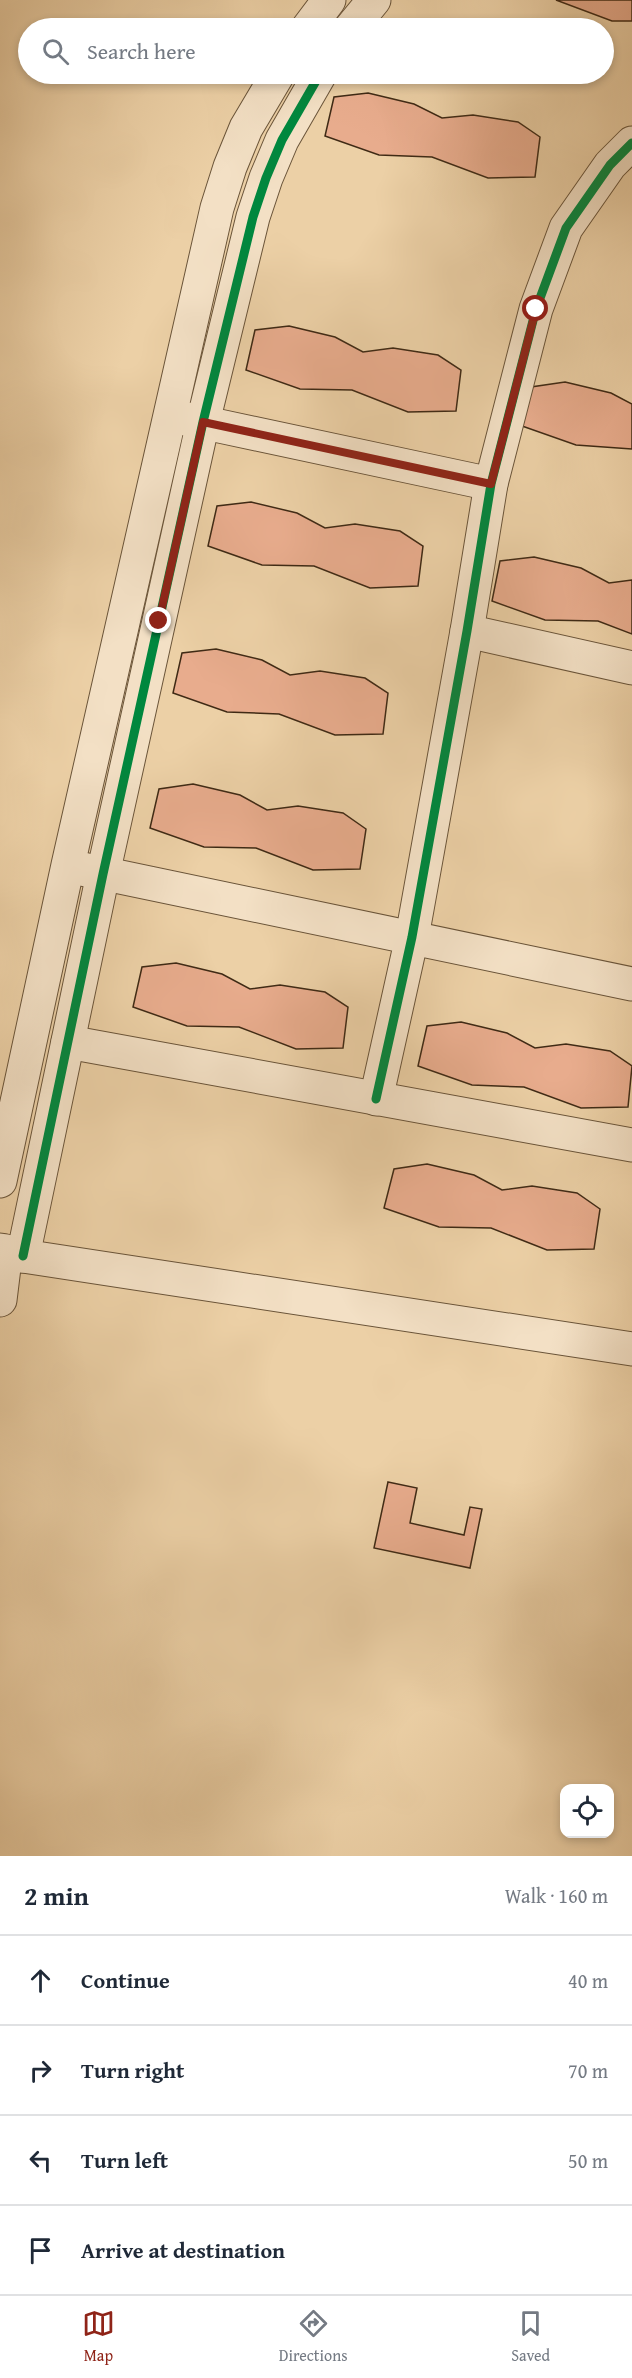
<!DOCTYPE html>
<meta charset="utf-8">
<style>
:root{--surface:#fff;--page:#f6f6f7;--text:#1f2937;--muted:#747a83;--line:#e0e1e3;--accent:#8f2418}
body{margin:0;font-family:"Gentium Book Plus",serif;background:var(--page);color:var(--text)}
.controls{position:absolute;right:18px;bottom:18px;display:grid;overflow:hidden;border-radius:12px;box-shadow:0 3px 9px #0003}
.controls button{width:54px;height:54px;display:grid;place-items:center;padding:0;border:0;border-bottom:2px solid var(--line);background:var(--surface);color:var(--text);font:30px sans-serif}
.stop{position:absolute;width:18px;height:18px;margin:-14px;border:4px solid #8f2418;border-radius:50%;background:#fff}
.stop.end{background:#8f2418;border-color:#fff;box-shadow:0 2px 6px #0008}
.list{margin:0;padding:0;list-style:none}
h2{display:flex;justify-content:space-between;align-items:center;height:78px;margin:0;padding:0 24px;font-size:26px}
h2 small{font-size:20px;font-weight:400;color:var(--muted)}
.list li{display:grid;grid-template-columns:39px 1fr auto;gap:18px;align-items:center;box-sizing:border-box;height:90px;padding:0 24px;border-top:2px solid var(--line)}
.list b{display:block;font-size:22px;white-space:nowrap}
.list em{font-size:20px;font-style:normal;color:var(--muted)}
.icon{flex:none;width:33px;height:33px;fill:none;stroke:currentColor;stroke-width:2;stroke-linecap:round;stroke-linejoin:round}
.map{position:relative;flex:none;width:632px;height:1856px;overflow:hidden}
.search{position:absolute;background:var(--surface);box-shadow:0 3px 9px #0003;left:18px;right:18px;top:18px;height:66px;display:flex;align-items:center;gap:15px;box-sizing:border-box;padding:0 21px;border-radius:33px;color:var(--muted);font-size:22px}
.sheet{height:438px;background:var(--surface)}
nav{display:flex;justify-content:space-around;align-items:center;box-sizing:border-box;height:84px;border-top:2px solid var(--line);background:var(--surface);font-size:16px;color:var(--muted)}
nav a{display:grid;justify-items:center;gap:3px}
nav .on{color:var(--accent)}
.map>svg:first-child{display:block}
</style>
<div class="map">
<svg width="632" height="1856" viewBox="0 0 632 1856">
<rect width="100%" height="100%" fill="#ecd0a6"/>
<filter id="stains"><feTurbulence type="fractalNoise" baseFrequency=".00333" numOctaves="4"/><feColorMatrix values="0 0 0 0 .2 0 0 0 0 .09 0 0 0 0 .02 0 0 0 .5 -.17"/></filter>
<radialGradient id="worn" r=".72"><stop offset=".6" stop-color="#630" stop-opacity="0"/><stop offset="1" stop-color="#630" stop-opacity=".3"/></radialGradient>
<g fill="#e8ac8d" stroke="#3f2a15" stroke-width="1.5">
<path d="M 556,0 L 632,0 L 632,21 L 612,21 Z"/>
<path d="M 368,93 L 414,104 L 442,118 L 473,115 L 518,122 L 540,137 L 535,177 L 488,178 L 432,157 L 379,155 L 325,136 L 334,97 Z"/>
<path d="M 289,326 L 335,337 L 363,352 L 393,348 L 438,355 L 461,370 L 456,411 L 408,412 L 352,390 L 300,389 L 246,370 L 255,330 Z"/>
<path d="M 565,382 L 611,393 L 632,404 L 632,449 L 576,445 L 522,426 L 531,387 Z"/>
<path d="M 251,502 L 297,513 L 325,528 L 355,524 L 400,531 L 423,546 L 418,586 L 370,588 L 314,566 L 262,565 L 208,546 L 217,506 Z"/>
<path d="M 534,557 L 581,568 L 609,583 L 632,580 L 632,634 L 598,621 L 545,620 L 492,601 L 500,561 Z"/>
<path d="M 216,649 L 262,660 L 290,675 L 320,671 L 365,678 L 388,693 L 383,734 L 335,735 L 279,714 L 227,712 L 173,693 L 182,653 Z"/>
<path d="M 193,784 L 240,795 L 267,810 L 298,806 L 343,813 L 366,829 L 360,869 L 313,870 L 256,848 L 204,847 L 150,828 L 159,789 Z"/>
<path d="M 176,963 L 222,974 L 250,989 L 280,985 L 325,992 L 348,1007 L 343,1048 L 296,1049 L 239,1027 L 187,1026 L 133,1007 L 142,967 Z"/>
<path d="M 461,1022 L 507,1033 L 535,1048 L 566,1044 L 610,1051 L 632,1066 L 628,1107 L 581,1108 L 524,1087 L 472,1085 L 418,1066 L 427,1026 Z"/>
<path d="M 427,1164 L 474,1175 L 502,1190 L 532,1186 L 577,1193 L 600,1209 L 594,1249 L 547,1250 L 491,1228 L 439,1227 L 384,1208 L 394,1169 Z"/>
<path d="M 388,1482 L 417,1488 L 410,1523 L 464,1535 L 470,1507 L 482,1509 L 470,1568 L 374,1548 Z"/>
</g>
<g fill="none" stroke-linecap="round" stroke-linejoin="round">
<g stroke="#6a5439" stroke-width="35">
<g id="street">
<path d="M 308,28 L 329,0"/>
<path d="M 351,28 L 374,0"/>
<path d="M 182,418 L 491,484"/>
<path d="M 467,631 L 632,668"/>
<path d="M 82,869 L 632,984"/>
<path d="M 68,1042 L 632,1145"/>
<path d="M 376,1099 L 412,937 L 467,631 L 491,484 L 536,309 L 566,228 L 610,165 L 632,143"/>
<path d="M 0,1181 L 68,865 L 217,208 L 230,167 L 246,128 L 278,74"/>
<path d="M 0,1250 L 23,1256 L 632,1349"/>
<path d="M 23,1256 L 103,874 L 203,422 L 253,217 L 266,178 L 282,140 L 320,74"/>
<path d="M 0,1300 L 6,1251"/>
</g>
</g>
<use href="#street" stroke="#f3e0c5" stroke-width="33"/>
<g stroke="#f3e0c5" stroke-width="13">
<g id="cycleway">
<path d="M 376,1099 L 412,937 L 467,631 L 491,484 L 536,309 L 566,228 L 610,165 L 632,143"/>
<path d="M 23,1256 L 103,874 L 203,422 L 253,217 L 266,178 L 282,140 L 320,74"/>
</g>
</g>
<use href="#cycleway" stroke="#00873e" stroke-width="9"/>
</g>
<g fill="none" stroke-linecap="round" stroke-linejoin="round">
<path stroke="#8f2418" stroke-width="8" d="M 159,621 L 203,422 L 491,484 L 536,309"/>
</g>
<rect width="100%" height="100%" filter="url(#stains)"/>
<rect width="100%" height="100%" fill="url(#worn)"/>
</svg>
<div class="controls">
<button><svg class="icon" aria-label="locate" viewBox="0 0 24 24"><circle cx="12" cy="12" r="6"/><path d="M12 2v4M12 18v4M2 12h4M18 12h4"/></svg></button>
</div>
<div class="stop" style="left:536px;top:309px"></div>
<div class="stop end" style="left:159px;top:621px"></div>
<div class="search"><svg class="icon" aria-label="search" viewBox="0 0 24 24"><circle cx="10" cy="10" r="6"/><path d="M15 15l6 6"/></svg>Search here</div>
</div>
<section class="sheet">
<h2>2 min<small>Walk · 160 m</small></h2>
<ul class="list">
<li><svg class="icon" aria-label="ahead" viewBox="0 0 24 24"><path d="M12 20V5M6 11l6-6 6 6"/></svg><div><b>Continue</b></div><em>40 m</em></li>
<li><svg class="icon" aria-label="right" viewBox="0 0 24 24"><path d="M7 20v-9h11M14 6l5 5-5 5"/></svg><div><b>Turn right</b></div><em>70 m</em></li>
<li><svg class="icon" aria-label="left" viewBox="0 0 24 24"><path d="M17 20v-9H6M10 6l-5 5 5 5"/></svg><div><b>Turn left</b></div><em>50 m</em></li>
<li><svg class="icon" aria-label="arrive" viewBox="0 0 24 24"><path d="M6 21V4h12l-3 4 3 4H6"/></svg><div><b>Arrive at destination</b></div></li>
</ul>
</section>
<nav>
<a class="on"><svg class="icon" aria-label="map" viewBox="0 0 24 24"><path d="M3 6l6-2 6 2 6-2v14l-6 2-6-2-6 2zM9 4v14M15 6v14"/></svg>Map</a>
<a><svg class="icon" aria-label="directions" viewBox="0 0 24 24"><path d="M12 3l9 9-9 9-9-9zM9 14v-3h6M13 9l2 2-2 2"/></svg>Directions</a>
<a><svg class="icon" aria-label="saved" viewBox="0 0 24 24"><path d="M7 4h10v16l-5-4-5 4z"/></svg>Saved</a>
</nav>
